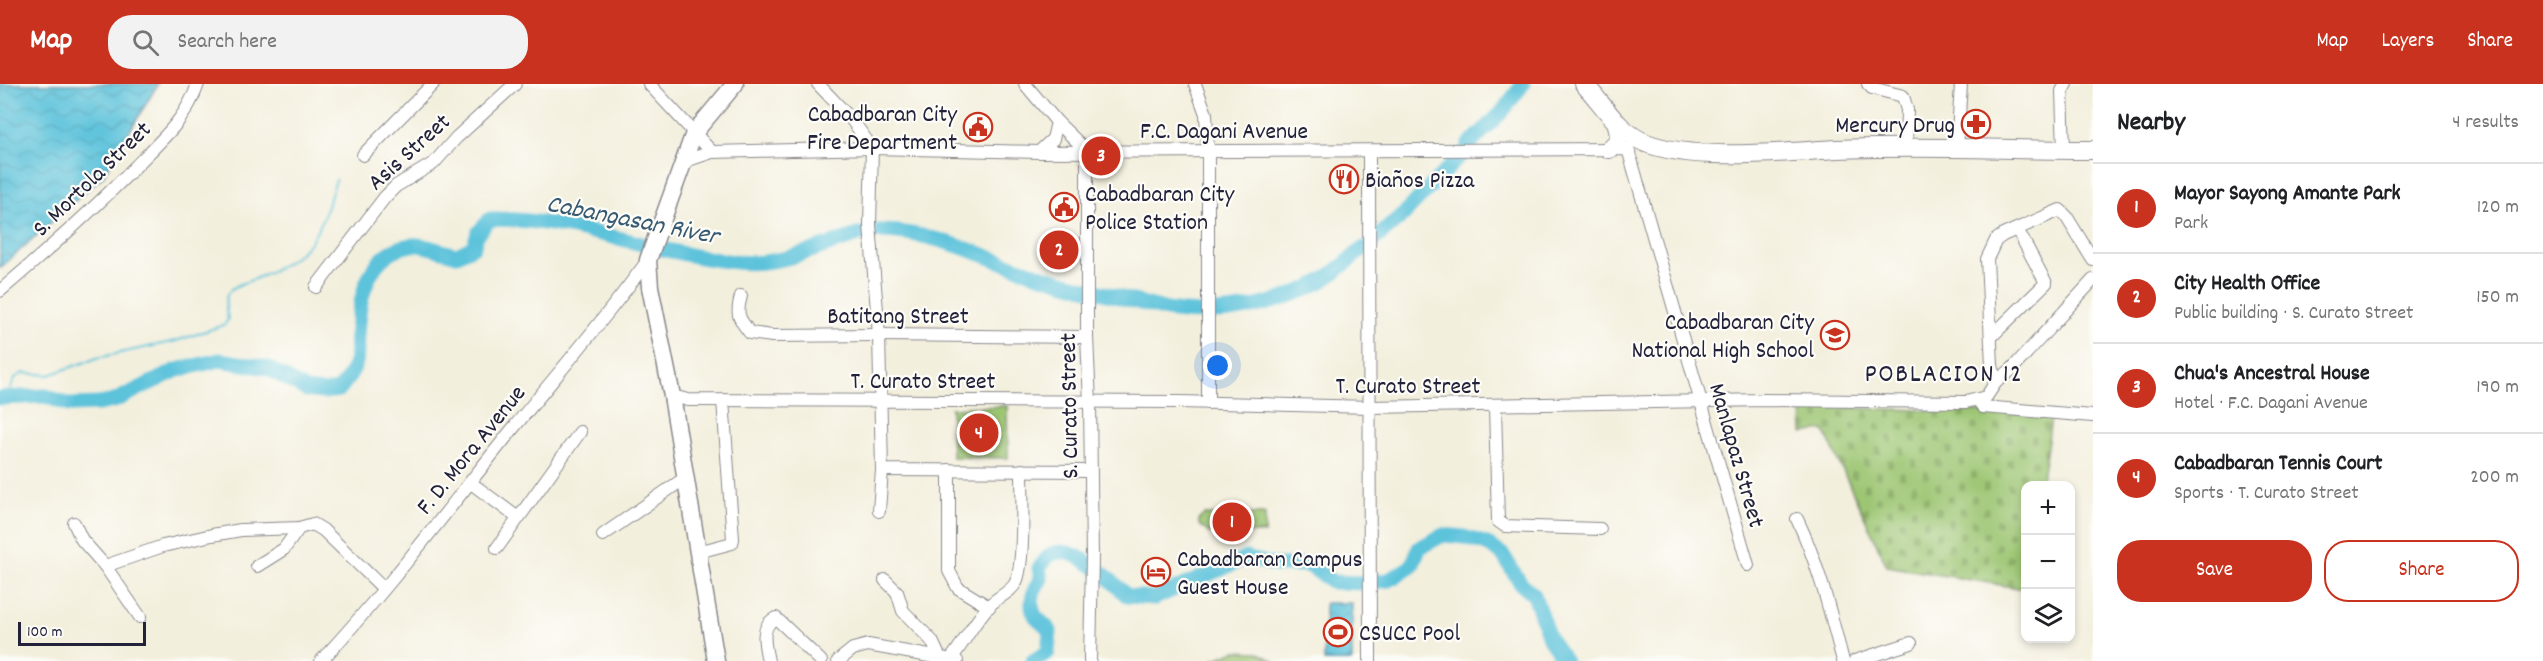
<!DOCTYPE html>
<meta charset="utf-8">
<style>
:root{--surface:#fff;--page:#f2f2f2;--text:#202124;--muted:#757577;--line:#e0e0e0;--accent:#c8321e}
body{margin:0;font-family:Dekko,sans-serif;background:var(--page);color:var(--text)}
.controls{position:absolute;right:18px;bottom:18px;display:grid;overflow:hidden;border-radius:12px;box-shadow:0 3px 9px #0003}
.controls button{width:54px;height:54px;display:grid;place-items:center;padding:0;border:0;border-bottom:2px solid var(--line);background:var(--surface);color:var(--text);font:30px sans-serif}
.scale{position:absolute;left:18px;bottom:15px;width:128px;box-sizing:border-box;padding-left:6px;border:3px solid #22223b;border-top:0;font-size:16px;line-height:21px;white-space:nowrap;color:#22223b;-webkit-text-stroke:4px #fdfcf7;paint-order:stroke}
.you{position:absolute;left:1218px;top:282px;width:21px;height:21px;margin:-15px;border:4px solid #fff;border-radius:50%;background:#1a73e8;box-shadow:0 0 0 9px #1a73e833}
.badge{display:grid;place-items:center;width:39px;height:39px;border-radius:50%;background:var(--accent);color:#fff;font-size:20px;font-weight:700}
.pin{position:absolute;translate:-50% -50%;border:3px solid #fff;box-shadow:0 2px 6px #0006}
.list{margin:0;padding:0;list-style:none}
h2{display:flex;justify-content:space-between;align-items:center;height:78px;margin:0;padding:0 24px;font-size:26px}
h2 small{font-size:20px;font-weight:400;color:var(--muted)}
.list li{display:grid;grid-template-columns:39px 1fr auto;gap:18px;align-items:center;box-sizing:border-box;height:90px;padding:0 24px;border-top:2px solid var(--line)}
.list b{display:block;font-size:22px;white-space:nowrap}
.list p{margin:0;font-size:20px;white-space:nowrap;color:var(--muted)}
.list em{font-size:20px;font-style:normal;color:var(--muted)}
.actions{display:flex;gap:12px;padding:18px 24px}
.actions a{flex:1;padding:14px 0;border:2px solid var(--accent);border-radius:24px;text-align:center;font-size:21px;color:var(--accent)}
.actions .main{background:var(--accent);color:#fff}
.icon{flex:none;width:33px;height:33px;fill:none;stroke:currentColor;stroke-width:2;stroke-linecap:round;stroke-linejoin:round}
.map{position:relative;flex:none;width:2093px;height:577px;overflow:hidden}
header{display:flex;align-items:center;gap:36px;box-sizing:border-box;height:84px;padding:0 30px;background:var(--accent);color:#fff}
header strong{font-size:28px}
nav{display:flex;gap:33px;margin-inline-start:auto;font-size:21px}
.search{width:420px;height:54px;background:var(--page);display:flex;align-items:center;gap:15px;box-sizing:border-box;padding:0 21px;border-radius:24px;color:var(--muted);font-size:22px}
main{display:flex}
aside{flex:1;background:var(--surface)}
.map>svg:first-child{display:block}
</style>
<header>
<strong>Map</strong>
<div class="search"><svg class="icon" aria-label="search" viewBox="0 0 24 24"><circle cx="10" cy="10" r="6"/><path d="M15 15l6 6"/></svg>Search here</div>
<nav><a>Map</a><a>Layers</a><a>Share</a></nav>
</header>
<main>
<div class="map">
<svg width="2093" height="577" viewBox="0 0 2093 577">
<defs>
<pattern id="grass-tufts" width="24" height="20" patternUnits="userSpaceOnUse" patternTransform="scale(1.5)"><rect width="24" height="20" fill="#9dc673"/><path d="M3 7l-1-3M5 7V3M7 7l1-3M15 17l-1-3M17 17v-4M19 17l1-3" fill="none" stroke="#87aa64"/></pattern>
<pattern id="cemetery-stones" width="16" height="16" patternUnits="userSpaceOnUse" patternTransform="scale(1.5)"><rect width="16" height="16" fill="#9dc673"/><path d="M2 7V4a2 2 0 0 1 4 0v3zM10 15v-3a2 2 0 0 1 4 0v3z" fill="#87aa64"/></pattern>
<pattern id="water-waves" width="16" height="10" patternUnits="userSpaceOnUse" patternTransform="scale(1.5)"><rect width="16" height="10" fill="#5dc3db"/><path d="M0 5q4-4 8 0t8 0" fill="none" stroke="#51a7bd"/></pattern>
</defs>
<rect width="100%" height="100%" fill="#fdfcf7"/>
<filter id="ink" filterUnits="userSpaceOnUse"><feTurbulence type="fractalNoise" baseFrequency=".0167" numOctaves="2"/><feDisplacementMap in="SourceGraphic" scale="12" xChannelSelector="R" yChannelSelector="G"/><feConvolveMatrix kernelMatrix="1 2 1 2 8 2 1 2 1" color-interpolation-filters="sRGB"/></filter>
<filter id="wash" filterUnits="userSpaceOnUse"><feTurbulence type="fractalNoise" baseFrequency=".008" numOctaves="4" result="noise"/><feDisplacementMap in="SourceGraphic" scale="24" xChannelSelector="R" yChannelSelector="G"/><feGaussianBlur stdDeviation="1.35" result="paint"/><feColorMatrix in="noise" values="0 0 0 0 0 0 0 0 0 0 0 0 0 0 0 0 0 1.4 0 .05"/><feComposite in="paint" operator="in"/></filter>
<g filter="url(#wash)">
<rect width="100%" height="100%" fill="#f3efdd"/>
<path fill="url(#grass-tufts)" stroke="#607457" stroke-width="1.5" d="M 1265,430 L 1265,449 L 1209,449 L 1199,441 L 1199,435 L 1204,431 Z"/>
<path fill="url(#cemetery-stones)" stroke="#607457" stroke-width="1.5" d="M 1802,323 L 2052,329 L 2041,401 L 2026,402 L 2025,505 L 1887,482 L 1824,346 L 1803,349 Z"/>
<g fill="#9dc673" stroke="#607457" stroke-width="1.5">
<path d="M 1007,322 L 1008,374 L 952,373 L 951,324 Z"/>
<path d="M 1235,567 L 1257,568 L 1274,577 L 1211,577 Z"/>
</g>
<g fill="url(#water-waves)" stroke="#40728b" stroke-width="1.5">
<path d="M 0,0 L 158,0 L 103,92 L 0,184 Z"/>
<path d="M 1325,519 L 1352,519 L 1352,577 L 1324,577 Z"/>
</g>
<g fill="none" stroke-linecap="round" stroke-linejoin="round">
<path stroke="#5dc3db" stroke-width="2" d="M 7,314 L 15,294 L 23,289 L 49,291 L 97,274 L 176,257 L 224,241 L 228,236 C 227,227 223,218 228,209 C 235,200 248,198 257,194 C 273,187 293,177 305,164 C 322,147 328,119 336,96"/>
<g stroke="#5dc3db" stroke-width="15">
<path d="M 1468,62 L 1502,28 L 1523,0"/>
<path d="M 1375,155 L 1403,131 L 1462,70"/>
<path d="M 0,314 L 46,312 L 69,321 L 99,320 L 114,317 L 177,286 L 220,276 L 268,284 L 306,306 L 323,308 L 339,306 C 346,297 352,290 356,278 C 358,270 356,260 357,251 C 359,213 368,167 412,161 C 421,159 446,169 457,171 L 473,163 L 478,149 L 490,135 C 575,134 653,170 736,178 C 771,182 802,170 834,159 C 849,154 866,147 882,147 C 937,148 988,175 1039,191 C 1081,204 1125,214 1167,226 C 1217,234 1275,223 1320,198 C 1335,190 1350,175 1364,164"/>
<path d="M 1033,577 L 1048,568 L 1050,547 C 1046,541 1041,538 1036,533 C 1028,521 1033,505 1041,495 L 1039,484 C 1043,480 1047,472 1052,470 C 1073,459 1114,498 1127,512 L 1155,514 L 1246,474 L 1274,481 L 1308,481 L 1333,498 L 1364,499 L 1389,496 L 1412,482 L 1419,464 L 1443,451 L 1464,453 L 1487,460 L 1503,471 L 1521,500 L 1534,511 L 1549,554 L 1565,577"/>
</g>
</g>
</g>
<g filter="url(#ink)">
<g fill="none" stroke-linecap="round" stroke-linejoin="round">
<g stroke="#8a888c" stroke-width="14">
<g id="minor">
<path d="M 649,0 L 712,68"/>
<path d="M 818,0 L 852,36 L 872,64 L 870,141 L 879,251 L 882,386 L 1090,387"/>
<path d="M 1025,0 L 1057,38 L 1087,67 L 1087,253 L 1090,319 L 1092,472 L 1090,577"/>
<path d="M 1195,0 L 1206,30 L 1208,68 L 1208,319"/>
<path d="M 1868,0 L 1872,4 L 1903,12 L 1907,26 L 1906,65"/>
<path d="M 1957,65 L 1961,0"/>
<path d="M 2064,66 L 2062,7 L 2066,0"/>
<path d="M 1039,68 L 1053,55 L 1057,38"/>
<path d="M 1369,68 L 1370,577"/>
<path d="M 363,71 L 433,0"/>
<path d="M 685,77 L 712,68 L 872,64 L 1039,68 L 1628,65 L 1748,481"/>
<path d="M 316,203 L 385,113 L 396,102 L 434,79 L 456,54 L 515,0"/>
<path d="M 0,207 C 47,167 92,127 135,83 C 161,56 186,36 198,0"/>
<path d="M 741,212 C 736,230 738,234 750,249 L 772,252 L 879,251 L 1087,253"/>
<path d="M 1992,252 L 2046,199 L 2017,145"/>
<path d="M 1996,298 L 1992,281 L 1987,175 L 1996,156 L 2003,151 L 2060,126 L 2066,132 L 2093,176"/>
<path d="M 672,312 L 688,316 L 1179,318 L 1371,323 L 1765,316 L 1966,318 L 1986,313 L 1996,298 L 2012,285 L 2093,196"/>
<path d="M 1978,316 L 1983,323 L 2093,332"/>
<path d="M 1495,321 L 1498,437 L 1505,442 L 1600,445"/>
<path d="M 949,386 L 949,487 L 958,504 L 989,523"/>
<path d="M 471,399 L 518,434"/>
<path d="M 879,427 L 882,386"/>
<path d="M 1797,435 C 1819,481 1830,528 1843,577"/>
<path d="M 74,439 L 82,456 L 105,482 L 140,533"/>
<path d="M 603,451 L 685,394"/>
<path d="M 497,464 L 580,348"/>
<path d="M 698,468 L 732,459 L 733,455 L 723,316"/>
<path d="M 105,482 L 163,462 L 212,451 L 241,446 L 299,444 L 313,440 L 323,446 L 384,505"/>
<path d="M 257,482 L 284,465 L 299,444"/>
<path d="M 885,496 L 897,508 L 903,527 L 932,557 L 940,574"/>
<path d="M 950,576 C 965,558 975,535 992,519 C 1000,512 1012,507 1016,498 C 1025,479 1022,410 1022,386"/>
<path d="M 321,577 C 390,503 451,421 515,342 C 560,287 606,234 648,176"/>
<path d="M 768,577 C 765,562 759,542 776,534 L 821,577"/>
<path d="M 838,577 L 853,565 L 868,561 L 957,577"/>
<path d="M 1855,577 L 1911,559"/>
</g>
</g>
<g stroke="#8a888c" stroke-width="19">
<path id="major" d="M 716,577 L 672,312 L 650,203 L 648,176 L 694,49 L 735,0"/>
</g>
<g stroke="#8a888c" stroke-width="20">
<g id="highway">
<path d="M 1584,0 C 1604,21 1618,48 1646,59 C 1696,78 1784,68 1837,65 C 1922,61 2008,66 2093,66"/>
<path d="M 1609,65 C 1620,57 1620,54 1617,41"/>
</g>
</g>
<use href="#minor" stroke="#fff" stroke-width="12"/>
<use href="#major" stroke="#fff" stroke-width="16"/>
<use href="#highway" stroke="#fff" stroke-width="18"/>
</g>
</g>
<defs>
<g id="pharmacy-ring" transform="scale(1.5)"><circle r="9.5" fill="#fdfcf7" stroke="#c8321e" stroke-width="1.5"/><path d="M-2-6h4v4h4v4h-4v4h-4v-4h-4v-4h4Z" fill="#c8321e"/></g>
<g id="civic-ring" transform="scale(1.5)"><circle r="9.5" fill="#fdfcf7" stroke="#c8321e" stroke-width="1.5"/><path d="M-.6-6.5H3V-4.5H.6V-3L4-1V1h2V6H-6V1h2V-1L-.6-3ZM-1.2 2.5V6h2.4V2.5Z" fill="#c8321e"/></g>
<g id="restaurant-ring" transform="scale(1.5)"><circle r="9.5" fill="#fdfcf7" stroke="#c8321e" stroke-width="1.5"/><path d="M-5-6h1v4h1v-4h1v4h1v-4h1v5L-1.5 .5V6h-2V.5L-5-1ZM5-6V6H3V1.5H1.5Q1.5-4 5-6Z" fill="#c8321e"/></g>
<g id="school-ring" transform="scale(1.5)"><circle r="9.5" fill="#fdfcf7" stroke="#c8321e" stroke-width="1.5"/><path d="M0-5L7-2L0 1L-7-2ZM-4 1L0 2.5L4 1V4Q0 6-4 4Z" fill="#c8321e"/></g>
<g id="hotel-ring" transform="scale(1.5)"><circle r="9.5" fill="#fdfcf7" stroke="#c8321e" stroke-width="1.5"/><path d="M-6-4.5h1.5V1H6V5H4.5V3h-9V5H-6ZM-4 0a1.8 1.8 0 1 1 3.6 0ZM.5 0V-2.5h3Q6-2.5 6 0Z" fill="#c8321e"/></g>
<g id="stadium-ring" transform="scale(1.5)"><circle r="9.5" fill="#fdfcf7" stroke="#c8321e" stroke-width="1.5"/><path d="M0-5a6.5 5 0 1 0 0 10a6.5 5 0 1 0 0-10ZM-3.5-1.8h7v3.6h-7Z" fill="#c8321e"/></g>
</defs>
<g fill-rule="evenodd">
<use href="#pharmacy-ring" x="1976" y="40"/>
<use href="#civic-ring" x="978" y="43"/>
<use href="#restaurant-ring" x="1344" y="95"/>
<use href="#civic-ring" x="1064" y="123"/>
<use href="#school-ring" x="1835" y="251"/>
<use href="#hotel-ring" x="1156" y="488"/>
<use href="#stadium-ring" x="1338" y="548"/>
</g>
<g text-anchor="middle" stroke-width="4.5" stroke-linejoin="round" paint-order="stroke">
<g font-size="24" fill="#22223b" stroke="#fdfcf7" text-anchor="start">
<text x="957" y="37" text-anchor="end">Cabadbaran City<tspan x="957" dy="28">Fire Department</tspan></text>
<text x="1955" y="48" text-anchor="end">Mercury Drug</text>
<text x="1365" y="103">Biaños Pizza</text>
<text x="1085" y="117">Cabadbaran City<tspan x="1085" dy="28">Police Station</tspan></text>
<text x="1814" y="245" text-anchor="end">Cabadbaran City<tspan x="1814" dy="28">National High School</tspan></text>
<text x="1177" y="482">Cabadbaran Campus<tspan x="1177" dy="28">Guest House</tspan></text>
<text x="1359" y="556">CSUCC Pool</text>
</g>
<g font-size="24" fill="#22223b" stroke="#fdfcf7">
<text x="1224" y="54">F.C. Dagani Avenue</text>
<text transform="translate(408 67) rotate(-42)" y="8">Asis Street</text>
<text transform="translate(91 94) rotate(-44)" y="8">S. Mortola Street</text>
<text x="898" y="239">Batitang Street</text>
<text x="923" y="304">T. Curato Street</text>
<text x="1408" y="309">T. Curato Street</text>
<text transform="translate(1068 322) rotate(-91)" y="8">S. Curato Street</text>
<text transform="translate(470 365) rotate(-51)" y="8">F. D. Mora Avenue</text>
<text transform="translate(1738 371) rotate(74)" y="8">Manlapaz Street</text>
</g>
<g font-size="26" font-style="italic" fill="#375a73" stroke="#fdfcf7">
<text transform="translate(633 134) rotate(11)" y="9">Cabangasan River</text>
</g>
<g font-size="27" letter-spacing="1.5" fill="#22223b" stroke="#fdfcf7">
<text x="1944" y="297">POBLACION 12</text>
</g>
</g>
</svg>
<div class="controls">
<button>+</button>
<button>−</button>
<button><svg class="icon" aria-label="layers" viewBox="0 0 24 24"><path d="M12 4l9 5-9 5-9-5zM3 14l9 5 9-5"/></svg></button>
</div>
<div class="scale">100 m</div>
<div class="you"></div>
<div class="pin badge" style="left:1232px;top:438px">1</div>
<div class="pin badge" style="left:1059px;top:166px">2</div>
<div class="pin badge" style="left:1101px;top:72px">3</div>
<div class="pin badge" style="left:979px;top:349px">4</div>
</div>
<aside>
<h2>Nearby<small>4 results</small></h2>
<ul class="list">
<li><span class="badge">1</span><div><b>Mayor Sayong Amante Park</b><p>Park</p></div><em>120 m</em></li>
<li><span class="badge">2</span><div><b>City Health Office</b><p>Public building · S. Curato Street</p></div><em>150 m</em></li>
<li><span class="badge">3</span><div><b>Chua's Ancestral House</b><p>Hotel · F.C. Dagani Avenue</p></div><em>190 m</em></li>
<li><span class="badge">4</span><div><b>Cabadbaran Tennis Court</b><p>Sports · T. Curato Street</p></div><em>200 m</em></li>
</ul>
<div class="actions"><a class="main">Save</a><a>Share</a></div>
</aside>
</main>
